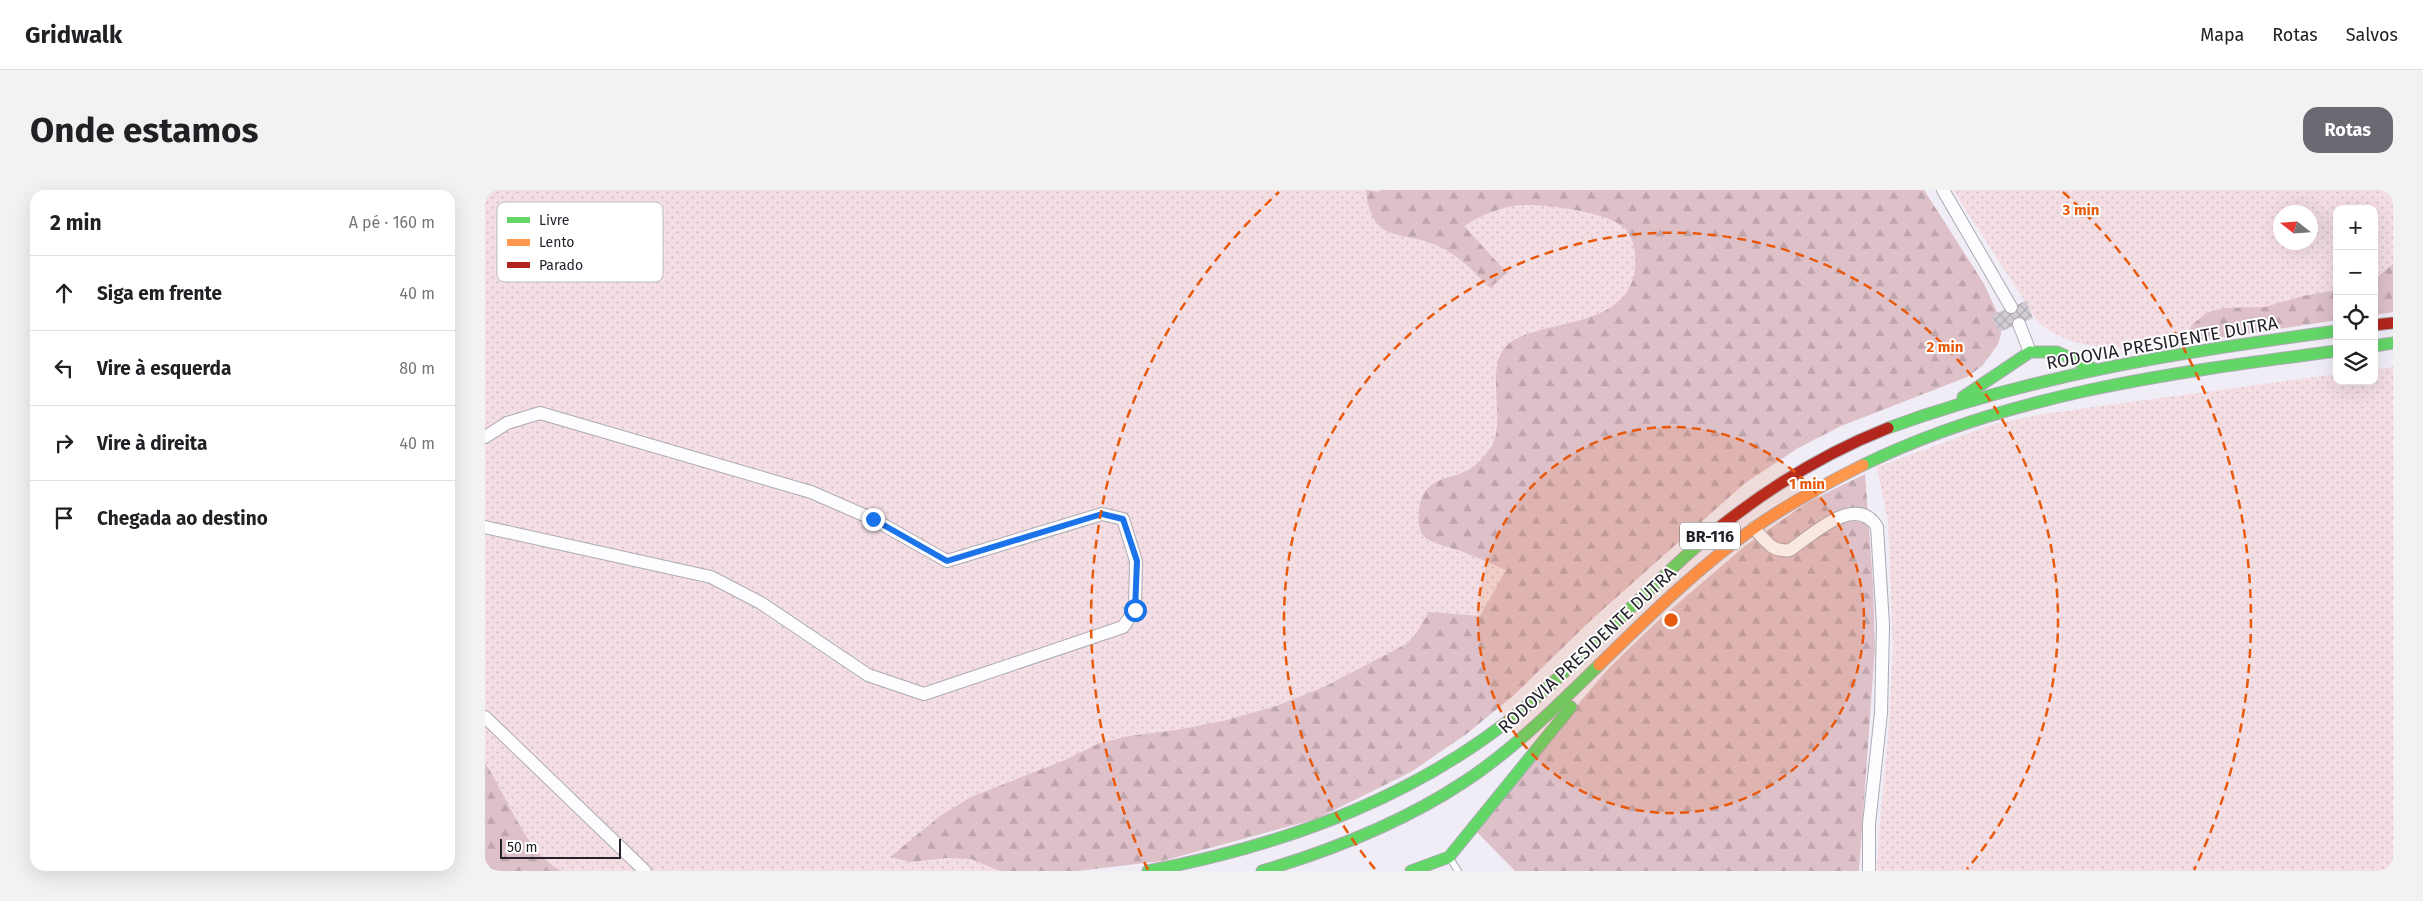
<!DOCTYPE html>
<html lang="pt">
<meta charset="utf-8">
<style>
:root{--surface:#fff;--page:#f2f2f2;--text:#202124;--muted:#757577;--line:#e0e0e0;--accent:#6c6973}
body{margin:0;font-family:"Fira Sans",sans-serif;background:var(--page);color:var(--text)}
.controls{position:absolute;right:15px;top:15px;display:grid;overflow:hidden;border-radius:10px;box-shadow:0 5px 20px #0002}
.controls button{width:45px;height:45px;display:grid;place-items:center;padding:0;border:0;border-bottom:1px solid var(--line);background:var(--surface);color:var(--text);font:25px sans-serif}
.compass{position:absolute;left:1788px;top:15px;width:45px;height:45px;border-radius:50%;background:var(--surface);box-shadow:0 5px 20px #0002;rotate:287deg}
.scale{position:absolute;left:15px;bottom:12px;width:121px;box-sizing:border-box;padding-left:5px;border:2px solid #25222c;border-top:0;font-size:14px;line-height:18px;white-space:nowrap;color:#25222c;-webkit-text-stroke:4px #fff;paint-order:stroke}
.stop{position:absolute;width:15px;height:15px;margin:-11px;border:4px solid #1a73e8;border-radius:50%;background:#fff}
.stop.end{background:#1a73e8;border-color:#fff;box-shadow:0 1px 5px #0008}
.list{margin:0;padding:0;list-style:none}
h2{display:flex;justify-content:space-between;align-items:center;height:65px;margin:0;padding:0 20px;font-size:21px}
h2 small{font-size:16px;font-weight:400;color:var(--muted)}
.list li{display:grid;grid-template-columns:32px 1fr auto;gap:15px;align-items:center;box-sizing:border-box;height:75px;padding:0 20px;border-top:1px solid var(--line)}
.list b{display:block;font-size:19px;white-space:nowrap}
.list em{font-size:16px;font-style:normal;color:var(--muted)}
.icon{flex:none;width:28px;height:28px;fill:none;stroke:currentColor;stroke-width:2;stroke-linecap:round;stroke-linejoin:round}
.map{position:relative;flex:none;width:1908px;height:681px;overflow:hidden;border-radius:15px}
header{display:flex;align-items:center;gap:30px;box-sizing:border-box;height:70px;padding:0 25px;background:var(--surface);border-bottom:1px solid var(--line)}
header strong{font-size:24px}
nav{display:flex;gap:28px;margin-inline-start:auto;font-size:18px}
.intro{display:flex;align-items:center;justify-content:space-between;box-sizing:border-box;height:120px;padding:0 30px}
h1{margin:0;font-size:35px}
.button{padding:12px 22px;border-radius:15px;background:var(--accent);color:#fff;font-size:18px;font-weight:700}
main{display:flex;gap:30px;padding:0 30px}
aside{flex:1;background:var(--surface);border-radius:15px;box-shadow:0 5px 20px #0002}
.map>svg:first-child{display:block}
</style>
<header>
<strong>Gridwalk</strong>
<nav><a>Mapa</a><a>Rotas</a><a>Salvos</a></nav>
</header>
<div class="intro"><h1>Onde estamos</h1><a class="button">Rotas</a></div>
<main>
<aside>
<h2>2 min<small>A pé · 160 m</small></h2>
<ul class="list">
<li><svg class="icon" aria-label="ahead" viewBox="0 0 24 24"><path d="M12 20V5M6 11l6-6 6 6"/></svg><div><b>Siga em frente</b></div><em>40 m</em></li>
<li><svg class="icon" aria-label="left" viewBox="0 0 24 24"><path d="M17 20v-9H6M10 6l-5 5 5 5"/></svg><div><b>Vire à esquerda</b></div><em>80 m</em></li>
<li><svg class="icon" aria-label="right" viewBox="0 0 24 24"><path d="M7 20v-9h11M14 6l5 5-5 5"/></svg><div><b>Vire à direita</b></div><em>40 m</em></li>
<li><svg class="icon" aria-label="arrive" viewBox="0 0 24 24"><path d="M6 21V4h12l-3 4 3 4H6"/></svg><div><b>Chegada ao destino</b></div></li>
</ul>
</aside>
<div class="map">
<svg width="1908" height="681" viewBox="0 0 1908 681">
<defs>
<pattern id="grass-dots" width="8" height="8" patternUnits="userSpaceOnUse" patternTransform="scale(1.25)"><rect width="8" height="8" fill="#f4dee4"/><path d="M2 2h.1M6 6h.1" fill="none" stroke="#d1bec4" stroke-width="1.8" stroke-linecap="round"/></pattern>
<pattern id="forest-firs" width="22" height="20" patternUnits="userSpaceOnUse" patternTransform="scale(1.25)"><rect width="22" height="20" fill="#ddc0c8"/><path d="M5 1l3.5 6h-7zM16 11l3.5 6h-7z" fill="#bea5ac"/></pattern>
<pattern id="building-cross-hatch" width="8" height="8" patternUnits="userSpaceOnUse" patternTransform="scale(1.25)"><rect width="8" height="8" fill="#d2cbd4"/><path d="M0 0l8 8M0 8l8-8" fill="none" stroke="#b4aeb6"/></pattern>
</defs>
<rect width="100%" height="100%" fill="#f0edf7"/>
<g fill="url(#grass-dots)" fill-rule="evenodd">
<path d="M 0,0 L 1439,0 L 1499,94 L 1516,131 L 1516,144 L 1507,164 L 1482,187 L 1356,236 L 1313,258 L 1260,293 L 1107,429 L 1029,505 L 980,545 L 592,681 L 0,681 Z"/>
<path d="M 1468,0 L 1908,0 L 1908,122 L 1889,125 L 1889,19 L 1852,19 L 1852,130 C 1816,136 1781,141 1745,146 C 1688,155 1600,174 1553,132 ZM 1796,22 L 1826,22 L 1826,52 L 1796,52 Z"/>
<path d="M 1908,177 L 1908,681 L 1392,681 L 1394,641 L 1403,549 L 1408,458 L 1403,332 L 1392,277 L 1509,234 L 1557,224 L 1852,184 L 1852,191 L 1889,191 L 1889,180 Z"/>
</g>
<g fill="url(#forest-firs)">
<path d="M 881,0 L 893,2 L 896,0 L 1439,0 L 1499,94 L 1516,131 L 1516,144 L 1513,154 L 1497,176 L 1482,187 L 1356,236 L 1313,258 L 1260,293 L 1107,429 L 1029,505 L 980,545 L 926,582 L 831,629 L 677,671 L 592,681 L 515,681 L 486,669 L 462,668 L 425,672 L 405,667 L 455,626 L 486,607 L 580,570 L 615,553 L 644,546 L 692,540 L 742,530 L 791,516 L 839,497 L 921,454 L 931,444 L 944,422 L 995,426 L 1021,380 C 1005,373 989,366 973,360 C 964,357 953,355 944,350 C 941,349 938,345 936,342 C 931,329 933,306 945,296 C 954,288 968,287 979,282 C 991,277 999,267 1006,257 C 1024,229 994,170 1029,150 C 1065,130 1132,137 1148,89 C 1153,73 1151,46 1137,36 C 1118,21 1051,12 1027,16 C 1009,20 995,26 979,36 L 1022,83 L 1005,98 C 988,81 974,65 951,55 C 916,40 886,54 881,0 Z"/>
<path d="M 1908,74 L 1908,122 L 1889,125 L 1889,90 Z"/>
<path d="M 1852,100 L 1852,130 L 1694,154 L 1708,134 L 1721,123 L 1738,118 L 1780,117 L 1818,106 Z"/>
<path d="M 1380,284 L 1388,394 L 1390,457 L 1374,681 L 1030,681 L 992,642 L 1099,507 L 1124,478 L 1176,428 L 1260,356 L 1323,312 Z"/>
<path d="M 0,573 C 22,605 41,665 77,681 L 0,681 Z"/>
</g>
<path fill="url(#building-cross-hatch)" d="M 1541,111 L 1548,128 L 1514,142 L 1507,125 Z"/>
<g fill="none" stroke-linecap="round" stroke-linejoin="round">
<g stroke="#adaab3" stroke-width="8">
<path id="lane" d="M 966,670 L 973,681"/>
</g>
<g stroke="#adaab3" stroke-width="14">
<g id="street">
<path d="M 1458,0 L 1526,117"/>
<path d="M 1534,134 L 1545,162"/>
<path d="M 0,247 L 22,233 L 55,223 L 326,302 L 388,329 L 462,371 L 617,324 L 638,329 L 651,371 L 650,420 L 638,437 L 439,504 L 383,485 L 276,413 L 226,387 L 0,337"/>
<path d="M 1269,338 C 1280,350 1287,363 1305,360 C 1326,346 1371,302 1392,337 L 1398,435 L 1396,523 L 1384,634 L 1384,681"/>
<path d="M 0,527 L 160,681"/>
</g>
</g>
<g stroke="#adaab3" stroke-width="13">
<g id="fast">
<path d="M 1889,156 L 1908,153"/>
<path d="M 1478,207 L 1545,162 L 1572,162 L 1609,179"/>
<path d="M 1403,238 C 1547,185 1701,161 1852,141"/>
<path d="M 1378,275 C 1525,203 1691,182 1852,161"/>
<path d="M 663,681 C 805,654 942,604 1052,507 C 1109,457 1161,399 1220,349"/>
<path d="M 777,681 C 848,660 917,633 979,592 C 1028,560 1072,516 1114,475"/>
<path d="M 926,681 L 964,667 L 1086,517"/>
</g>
</g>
<g stroke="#adaab3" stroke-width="13">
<path id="slow" d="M 1114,475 C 1163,427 1212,378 1269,338 C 1303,314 1340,294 1378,275"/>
</g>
<g stroke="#adaab3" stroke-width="13">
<g id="jam">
<path d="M 1889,135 L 1908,133"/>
<path d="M 1220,349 C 1274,304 1337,264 1403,238"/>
</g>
</g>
<use href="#lane" stroke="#fdfcfe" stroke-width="6"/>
<use href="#street" stroke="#fdfcfe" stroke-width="12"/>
<use href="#fast" stroke="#63d668" stroke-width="11"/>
<use href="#slow" stroke="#ff974d" stroke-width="11"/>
<use href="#jam" stroke="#b3261e" stroke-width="11"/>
</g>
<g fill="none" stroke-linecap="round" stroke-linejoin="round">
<path stroke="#1a73e8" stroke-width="6" d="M 388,329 L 462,371 L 617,324 L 638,329 L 652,371 L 650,420"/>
</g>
<circle cx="1186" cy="430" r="193" fill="#e8590c" fill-opacity=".12"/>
<g fill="none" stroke="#e8590c" stroke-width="2.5" stroke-dasharray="9 6">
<circle cx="1186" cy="430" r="193"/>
<path d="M890 679A387 387 0 1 1 1482 679"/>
<path d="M663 680A580 580 0 0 1 794 2M1578 2A580 580 0 0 1 1709 680"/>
</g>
<g text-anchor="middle" stroke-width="4" stroke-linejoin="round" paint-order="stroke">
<rect fill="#fff" stroke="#66646b" stroke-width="1" x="1195" y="332.5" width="60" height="27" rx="4"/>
<g font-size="16" font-weight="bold" fill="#25222c">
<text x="1225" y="352">BR-116</text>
</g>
<g font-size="18" fill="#25222c" stroke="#fff">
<text transform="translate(1677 153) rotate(-10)" y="6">RODOVIA PRESIDENTE DUTRA</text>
<text transform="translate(1102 460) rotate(-43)" y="6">RODOVIA PRESIDENTE DUTRA</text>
</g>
</g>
<rect x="12" y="12" width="166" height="80" rx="8" fill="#fff" stroke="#bebdc0" stroke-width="1"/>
<rect x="22" y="27" width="23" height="6" fill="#63d668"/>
<rect x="22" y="49" width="23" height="7" fill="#ff974d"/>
<rect x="22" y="72" width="23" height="6" fill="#b3261e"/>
<g font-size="14" fill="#25222c">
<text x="54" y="35">Livre</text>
<text x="54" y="57">Lento</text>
<text x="54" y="80">Parado</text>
</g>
<circle cx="1186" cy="430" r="8" fill="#e8590c" stroke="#fff" stroke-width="2.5"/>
<g font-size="15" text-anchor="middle" font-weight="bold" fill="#e8590c" stroke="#fff" stroke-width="4" stroke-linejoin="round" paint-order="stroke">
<text x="1596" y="25">3 min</text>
<text x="1460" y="162">2 min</text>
<text x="1322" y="299">1 min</text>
</g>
</svg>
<div class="controls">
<button>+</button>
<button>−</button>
<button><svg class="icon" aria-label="locate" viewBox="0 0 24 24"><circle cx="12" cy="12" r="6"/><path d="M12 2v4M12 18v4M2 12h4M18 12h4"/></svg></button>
<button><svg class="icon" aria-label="layers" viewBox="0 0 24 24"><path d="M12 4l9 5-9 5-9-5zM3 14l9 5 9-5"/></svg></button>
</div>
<svg class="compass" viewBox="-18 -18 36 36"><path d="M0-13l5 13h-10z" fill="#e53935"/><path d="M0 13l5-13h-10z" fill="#757577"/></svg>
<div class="scale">50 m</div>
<div class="stop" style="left:650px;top:420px"></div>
<div class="stop end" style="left:388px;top:329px"></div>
</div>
</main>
